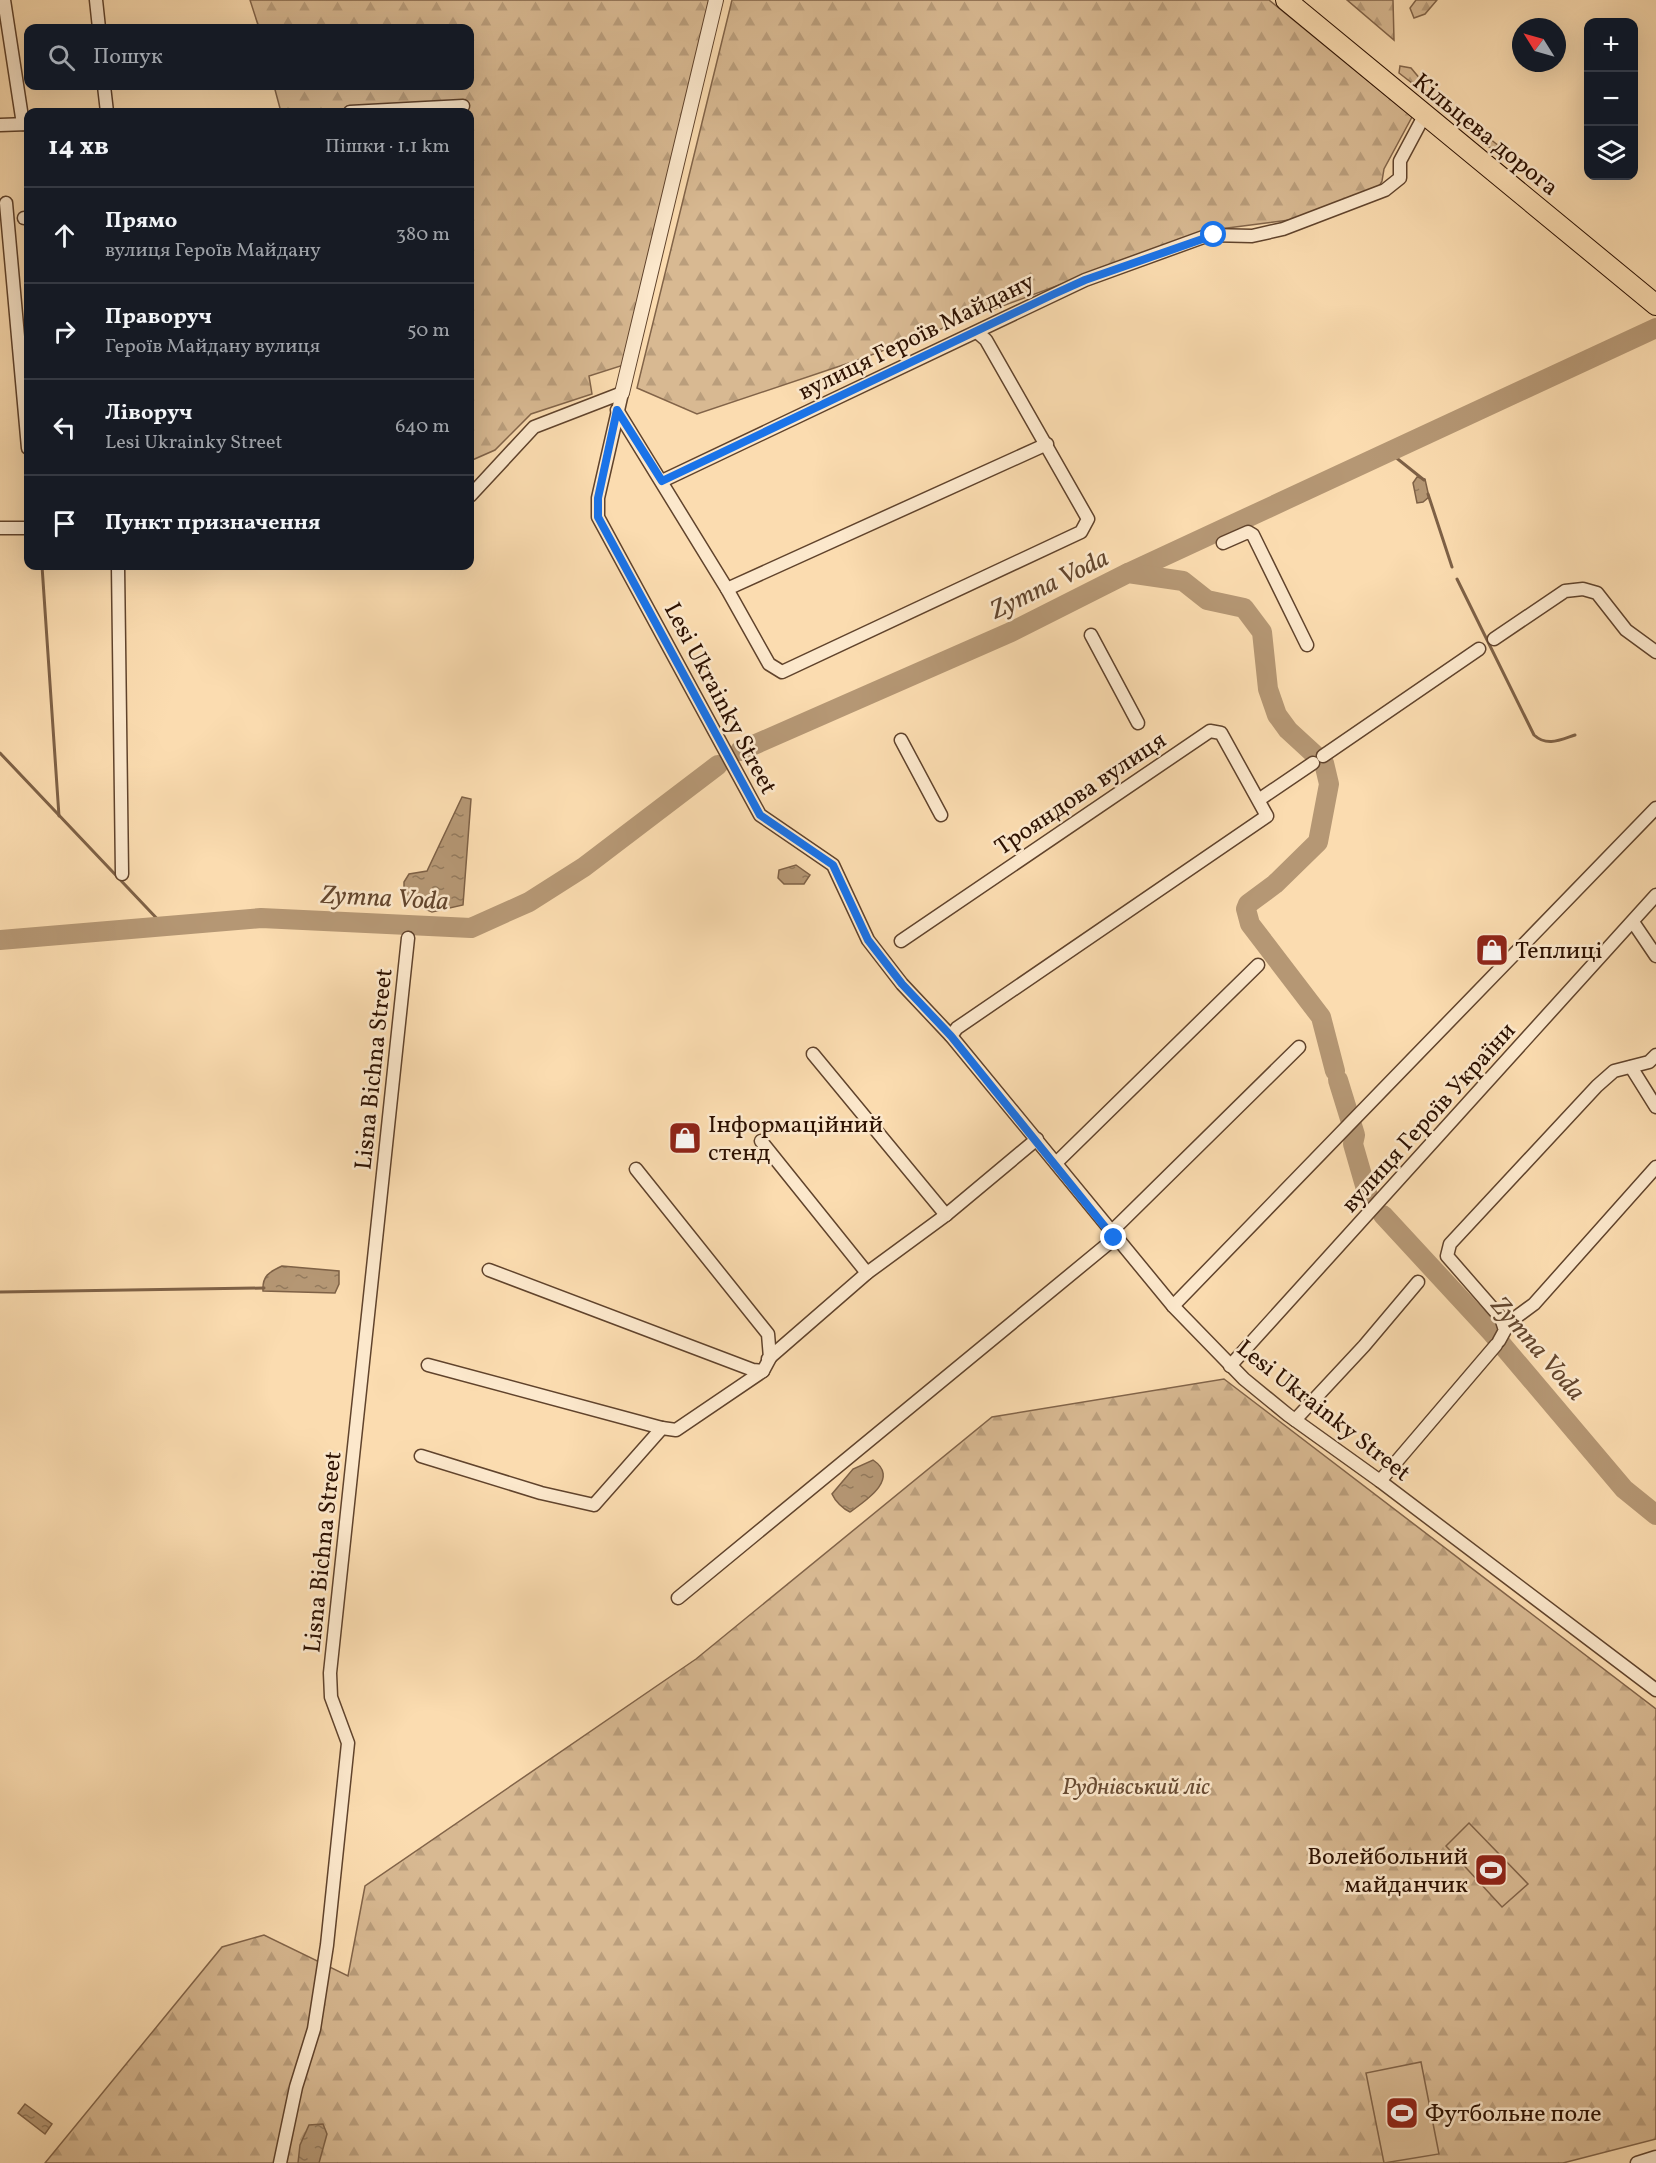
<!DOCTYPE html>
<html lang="uk">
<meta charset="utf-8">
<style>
:root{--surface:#171b24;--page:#20242c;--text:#f1f3f6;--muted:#9ea1a6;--line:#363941}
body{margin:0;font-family:Vollkorn,serif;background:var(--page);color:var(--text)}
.controls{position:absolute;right:18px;top:18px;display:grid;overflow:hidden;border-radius:12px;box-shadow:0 6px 24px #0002}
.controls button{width:54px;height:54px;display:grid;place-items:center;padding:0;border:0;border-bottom:2px solid var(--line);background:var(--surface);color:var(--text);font:30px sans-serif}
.compass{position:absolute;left:1512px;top:18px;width:54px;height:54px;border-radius:50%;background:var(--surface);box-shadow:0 6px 24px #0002;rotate:307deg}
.stop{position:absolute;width:18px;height:18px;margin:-14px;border:4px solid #1a73e8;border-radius:50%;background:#fff}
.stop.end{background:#1a73e8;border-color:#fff;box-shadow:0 2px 6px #0008}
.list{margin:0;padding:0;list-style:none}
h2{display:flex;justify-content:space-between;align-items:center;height:78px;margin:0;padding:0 24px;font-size:26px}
h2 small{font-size:20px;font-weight:400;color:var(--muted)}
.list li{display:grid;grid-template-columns:39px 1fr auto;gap:18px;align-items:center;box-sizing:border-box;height:96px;padding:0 24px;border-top:2px solid var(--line)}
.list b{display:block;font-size:22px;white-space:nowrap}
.list p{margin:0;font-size:20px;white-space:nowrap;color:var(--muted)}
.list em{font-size:20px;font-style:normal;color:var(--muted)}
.icon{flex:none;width:33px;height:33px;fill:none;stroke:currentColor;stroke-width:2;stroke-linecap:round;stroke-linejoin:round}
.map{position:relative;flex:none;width:1656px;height:2163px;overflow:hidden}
.search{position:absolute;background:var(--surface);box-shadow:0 6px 24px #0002;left:24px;top:24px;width:450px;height:66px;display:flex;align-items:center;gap:15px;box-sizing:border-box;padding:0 21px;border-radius:12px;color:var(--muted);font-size:22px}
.panel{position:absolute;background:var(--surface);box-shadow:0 6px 24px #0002;left:24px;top:108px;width:450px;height:462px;border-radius:12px}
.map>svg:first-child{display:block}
</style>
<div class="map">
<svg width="1656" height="2163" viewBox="0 0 1656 2163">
<defs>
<pattern id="forest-firs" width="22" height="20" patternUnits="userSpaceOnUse" patternTransform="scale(1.5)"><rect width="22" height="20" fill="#d8b992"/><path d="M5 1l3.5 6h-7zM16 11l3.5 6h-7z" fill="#ba9e7c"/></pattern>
<pattern id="water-ripples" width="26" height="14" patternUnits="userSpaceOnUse" patternTransform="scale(1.5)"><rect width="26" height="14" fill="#b59774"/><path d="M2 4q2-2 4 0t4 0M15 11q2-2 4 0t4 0" fill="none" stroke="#937a5d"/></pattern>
</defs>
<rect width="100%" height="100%" fill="#fbdcb0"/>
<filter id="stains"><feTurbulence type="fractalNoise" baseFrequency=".00333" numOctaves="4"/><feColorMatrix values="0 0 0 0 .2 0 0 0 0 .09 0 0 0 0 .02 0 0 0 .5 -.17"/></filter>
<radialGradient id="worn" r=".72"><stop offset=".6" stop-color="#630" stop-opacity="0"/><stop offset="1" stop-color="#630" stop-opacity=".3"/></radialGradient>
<g fill="url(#forest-firs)" stroke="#826449" stroke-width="1.5">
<path d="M 250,0 L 709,0 L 630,363 L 589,376 L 592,394 L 531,414 L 495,450 L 470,461 L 470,112 L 466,112 L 467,104 L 281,112 L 274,86 L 470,86 L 470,28 L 259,28 Z"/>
<path d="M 732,0 L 1269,0 L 1412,117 L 1384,169 L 1382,181 L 1373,197 L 1297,219 L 1204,231 L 855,361 L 697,414 L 637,388 Z"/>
<path d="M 1347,0 L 1393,0 L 1394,40 Z"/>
<path d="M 1416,0 L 1437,0 L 1425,14 L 1414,18 L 1410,8 Z"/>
<path d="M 1400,66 L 1411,68 L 1426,86 L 1421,90 L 1399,73 Z"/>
<path d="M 1480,131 L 1504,150 L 1503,154 L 1485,145 L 1478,135 Z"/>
<path d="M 1224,1379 L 1656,1709 L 1656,2139 L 1563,2163 L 45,2163 L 222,1947 L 264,1935 L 348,1976 L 365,1886 L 696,1659 L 992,1417 Z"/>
</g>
<g fill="#d8b992" stroke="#826449" stroke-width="1.5">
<path d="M 1469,1823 L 1528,1884 L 1502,1907 L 1446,1846 Z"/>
<path d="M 1421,2062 L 1439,2154 L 1384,2163 L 1366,2073 Z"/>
</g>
<g fill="url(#water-ripples)" stroke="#7e6146" stroke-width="1.5">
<path d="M 1417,477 L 1425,479 L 1429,497 L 1423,502 L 1417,503 L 1413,483 Z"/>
<path d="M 462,797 L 471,799 L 463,905 L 432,912 L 404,900 L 404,882 L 409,874 L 427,871 Z"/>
<path d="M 796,865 L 810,875 L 804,884 L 784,884 L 778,878 L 779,870 Z"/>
<path d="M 282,1266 L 339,1271 L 339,1284 L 335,1293 L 263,1291 C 262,1276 269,1272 282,1266 Z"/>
<path d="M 873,1460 C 900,1478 867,1500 850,1512 C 843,1509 835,1501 832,1494 L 853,1469 Z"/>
<path d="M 25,2104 L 52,2124 L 45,2134 L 18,2113 Z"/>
<path d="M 323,2124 L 327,2134 L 319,2163 L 298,2163 L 300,2145 L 309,2125 Z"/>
</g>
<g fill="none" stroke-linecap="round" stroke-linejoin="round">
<g stroke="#7e6146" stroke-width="3">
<path d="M 1389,452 L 1424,480"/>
<path d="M 1428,494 L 1452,567"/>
<path d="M 42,566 L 59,816"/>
<path d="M 1457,579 L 1534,735 C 1547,747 1560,740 1575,735"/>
<path d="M 0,753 L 164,926"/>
<path d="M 0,1292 L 264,1288"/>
</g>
<g stroke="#b59774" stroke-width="20">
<path d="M 1128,573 L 1656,328"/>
<path d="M 740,751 L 1011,632 L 1128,573 L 1183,581 L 1207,600 L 1244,608 L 1262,632 L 1268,689 L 1277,715 L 1288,730 L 1324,763 L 1329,784 L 1318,842 L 1275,884 L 1248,904 L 1246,909 L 1250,924 L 1321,1017 L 1335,1071"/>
<path d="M 0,940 L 261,918 L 471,928 L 529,902 L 584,867 L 718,765"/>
<path d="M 1338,1080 L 1355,1135 L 1353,1144 L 1368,1196"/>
<path d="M 1383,1215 L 1492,1333 L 1624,1489 L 1656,1515"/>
</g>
<g stroke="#60432c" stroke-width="15">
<g id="minor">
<path d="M 4,0 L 23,124"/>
<path d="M 96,0 L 99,28"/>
<path d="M 104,86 L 107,112"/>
<path d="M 350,112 L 463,106"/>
<path d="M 0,125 L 28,124"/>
<path d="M 6,203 L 28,448"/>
<path d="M 24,218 L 28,218"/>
<path d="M 622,393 L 598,498 L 598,517 L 760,815 L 833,865 L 868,940 L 902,984 L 951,1036 L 1173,1306 L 1244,1379 L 1288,1415 L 1380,1481 L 1656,1690"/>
<path d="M 617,410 L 727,589 L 769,664 L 782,672 L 1081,532 L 1088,519 L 986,340 L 977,332"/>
<path d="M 662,481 L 1085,280 L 1209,235 L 1252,236 L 1283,229 L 1385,190 L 1400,178 L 1400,161 L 1424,116"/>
<path d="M 470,496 L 534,427 L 622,393"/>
<path d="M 0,528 L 28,528"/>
<path d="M 1223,543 L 1248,532 L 1253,535 L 1307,645"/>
<path d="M 118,566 L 122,874"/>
<path d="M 727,589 L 1047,444"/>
<path d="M 1091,635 L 1138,723"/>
<path d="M 1494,639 L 1565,591 L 1583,589 L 1597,593 L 1626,630 L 1656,652"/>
<path d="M 901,740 L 941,815"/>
<path d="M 1323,756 L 1479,649"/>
<path d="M 1260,799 L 1313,763"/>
<path d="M 1633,922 L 1656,956"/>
<path d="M 901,941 L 1210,731 L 1221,733 L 1267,816 L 957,1028 L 951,1036"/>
<path d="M 813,1054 L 946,1215"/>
<path d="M 1631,1067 L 1656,1107"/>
<path d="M 761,1141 L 867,1273"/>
<path d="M 1056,1163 L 1258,965"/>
<path d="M 1110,1233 L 1299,1047"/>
<path d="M 489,1270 L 753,1370 L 763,1371"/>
<path d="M 1173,1306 L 1656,808"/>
<path d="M 1504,1326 L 1534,1304 L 1656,1167"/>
<path d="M 1499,1341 L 1505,1330 L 1501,1318 L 1447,1256 L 1450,1244 L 1597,1086 L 1614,1071 L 1649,1062 L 1656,1055"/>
<path d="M 768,1359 L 867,1273 L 946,1215 L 1037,1139"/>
<path d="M 428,1365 L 662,1428"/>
<path d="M 1230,1366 L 1656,895"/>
<path d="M 1295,1420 L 1364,1346 L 1418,1282"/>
<path d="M 421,1456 L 541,1493 L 594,1505 L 662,1428 L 676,1430 L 763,1371 L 770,1358 L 768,1334 L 636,1169"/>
<path d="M 1380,1481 L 1496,1345"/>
<path d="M 678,1598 L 1115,1238"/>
<path d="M 280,2163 L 296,2087 L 314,2029 L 327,1945 L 348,1743 L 331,1697 L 330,1673 L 408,938"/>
<path d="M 1637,2163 L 1656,2157"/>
</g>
</g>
<g stroke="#60432c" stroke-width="16">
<path id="tertiary" d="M 622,393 L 716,0"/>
</g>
<g stroke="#2c1000" stroke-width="22">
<path id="trunk" d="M 1286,0 L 1656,305"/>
</g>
<use href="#minor" stroke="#fce8cc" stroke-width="12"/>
<use href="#tertiary" stroke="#fce8cc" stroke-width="14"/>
<use href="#trunk" stroke="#fbdcb0" stroke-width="20"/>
</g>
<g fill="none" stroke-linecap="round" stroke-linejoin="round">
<path stroke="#1a73e8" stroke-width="8" d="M 1114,1238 L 951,1036 L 902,984 L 868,940 L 833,865 L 760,815 L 598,517 L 598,498 L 617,410 L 662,481 L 1054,294 L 1085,280 L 1214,235"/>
</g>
<defs>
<g id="shop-square" transform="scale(1.725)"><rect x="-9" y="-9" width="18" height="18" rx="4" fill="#8f2418" stroke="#fce8cc"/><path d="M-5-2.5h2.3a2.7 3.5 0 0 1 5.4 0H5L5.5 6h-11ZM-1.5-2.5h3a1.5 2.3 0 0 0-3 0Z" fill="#fff"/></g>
<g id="stadium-square" transform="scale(1.725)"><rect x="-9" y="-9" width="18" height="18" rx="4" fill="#8f2418" stroke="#fce8cc"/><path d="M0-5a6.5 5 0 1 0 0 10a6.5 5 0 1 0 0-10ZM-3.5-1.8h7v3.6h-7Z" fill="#fff"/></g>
</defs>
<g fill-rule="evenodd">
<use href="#shop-square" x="1492" y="950"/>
<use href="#shop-square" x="685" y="1138"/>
<use href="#stadium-square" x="1491" y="1870"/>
<use href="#stadium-square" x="1402" y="2113"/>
</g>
<g text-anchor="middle" stroke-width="5" stroke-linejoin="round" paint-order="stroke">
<g font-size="24" fill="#2c1000" stroke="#fce8cc">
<text transform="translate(1486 134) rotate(39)" y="8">Кільцева дорога</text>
<text transform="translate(916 336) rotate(-26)" y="8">вулиця Героїв Майдану</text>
<text transform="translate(721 698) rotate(62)" y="8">Lesi Ukrainky Street</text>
<text transform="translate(1080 793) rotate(-34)" y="8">Трояндова вулиця</text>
<text transform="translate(373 1069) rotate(-84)" y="8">Lisna Bichna Street</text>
<text transform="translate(1428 1117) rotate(-48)" y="8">вулиця Героїв України</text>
<text transform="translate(1324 1410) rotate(38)" y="8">Lesi Ukrainky Street</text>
<text transform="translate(322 1552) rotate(-84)" y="8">Lisna Bichna Street</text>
</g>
<g font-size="24" fill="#2c1000" stroke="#fce8cc" text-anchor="start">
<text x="1515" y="958">Теплиці</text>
<text x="708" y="1132">Інформаційний<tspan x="708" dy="28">стенд</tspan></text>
<text x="1468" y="1864" text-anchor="end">Волейбольний<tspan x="1468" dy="28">майданчик</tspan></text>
<text x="1425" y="2121">Футбольне поле</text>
</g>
<g font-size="24" font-style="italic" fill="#684b33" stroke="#fce8cc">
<text x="1136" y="1794">Руднівський ліс</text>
</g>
<g font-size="26" font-style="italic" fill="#63462e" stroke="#fce8cc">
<text transform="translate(1049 583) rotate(-26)" y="9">Zymna Voda</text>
<text transform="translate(385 897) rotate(3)" y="9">Zymna Voda</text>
<text transform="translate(1539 1348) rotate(49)" y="9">Zymna Voda</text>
</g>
</g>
<rect width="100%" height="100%" filter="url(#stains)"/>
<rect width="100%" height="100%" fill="url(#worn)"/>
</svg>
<div class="controls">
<button>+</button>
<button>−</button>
<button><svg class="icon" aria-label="layers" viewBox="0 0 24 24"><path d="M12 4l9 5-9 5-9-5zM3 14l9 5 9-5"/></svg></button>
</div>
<svg class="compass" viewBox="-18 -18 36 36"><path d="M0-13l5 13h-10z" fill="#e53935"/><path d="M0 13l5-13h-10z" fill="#9ea1a6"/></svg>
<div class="stop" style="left:1214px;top:235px"></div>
<div class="stop end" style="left:1114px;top:1238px"></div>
<div class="search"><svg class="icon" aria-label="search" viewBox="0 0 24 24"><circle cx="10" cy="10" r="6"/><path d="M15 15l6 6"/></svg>Пошук</div>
<section class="panel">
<h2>14 хв<small>Пішки · 1.1 km</small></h2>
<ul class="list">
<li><svg class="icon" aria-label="ahead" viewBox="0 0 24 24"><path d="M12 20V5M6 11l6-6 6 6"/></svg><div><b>Прямо</b><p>вулиця Героїв Майдану</p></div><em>380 m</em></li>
<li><svg class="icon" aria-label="right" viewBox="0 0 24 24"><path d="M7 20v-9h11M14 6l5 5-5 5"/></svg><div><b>Праворуч</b><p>Героїв Майдану вулиця</p></div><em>50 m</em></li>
<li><svg class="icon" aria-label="left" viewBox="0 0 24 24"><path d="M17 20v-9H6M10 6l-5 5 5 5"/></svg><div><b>Ліворуч</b><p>Lesi Ukrainky Street</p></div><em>640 m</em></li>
<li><svg class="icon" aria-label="arrive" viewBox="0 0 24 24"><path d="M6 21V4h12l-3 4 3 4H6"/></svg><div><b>Пункт призначення</b></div></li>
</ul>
</section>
</div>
